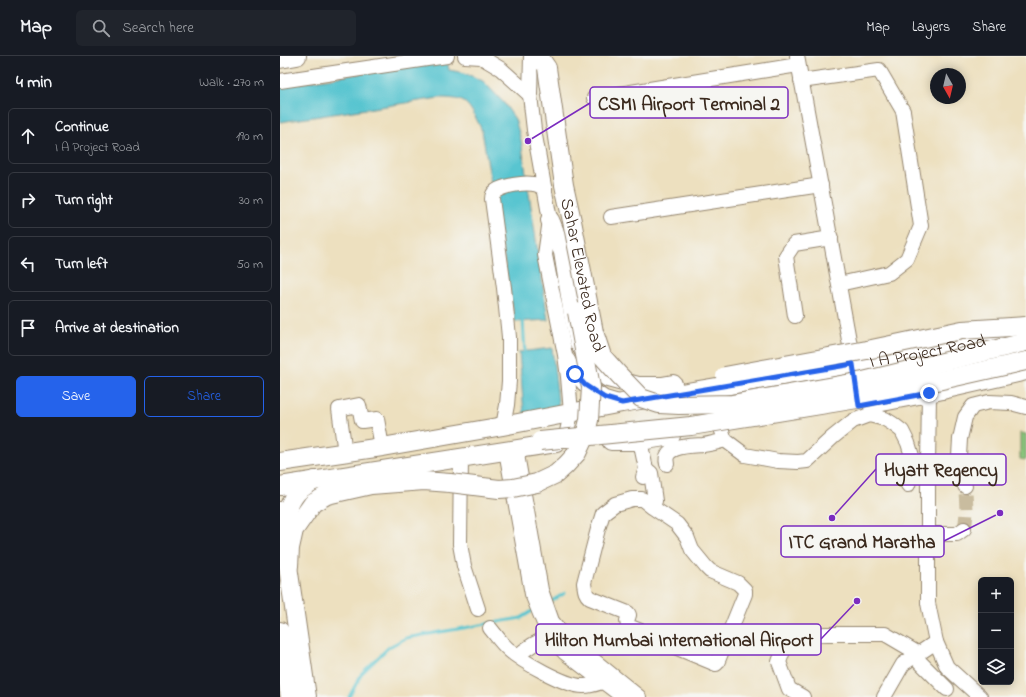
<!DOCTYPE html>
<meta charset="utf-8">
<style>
:root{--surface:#171b24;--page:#20242c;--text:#f1f3f6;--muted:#9ea1a6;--line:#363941;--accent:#2563eb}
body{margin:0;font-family:"Indie Flower",sans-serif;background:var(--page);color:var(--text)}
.controls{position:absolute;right:12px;bottom:12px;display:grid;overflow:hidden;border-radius:6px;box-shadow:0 2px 10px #0003}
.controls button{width:36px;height:36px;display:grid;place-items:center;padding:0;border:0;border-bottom:1px solid var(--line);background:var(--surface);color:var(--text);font:20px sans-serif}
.compass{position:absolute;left:650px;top:12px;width:36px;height:36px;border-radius:50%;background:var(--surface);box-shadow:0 2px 10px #0003;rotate:172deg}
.stop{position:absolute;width:12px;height:12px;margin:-9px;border:3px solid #2563eb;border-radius:50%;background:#fff}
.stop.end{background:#2563eb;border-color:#fff;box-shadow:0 1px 4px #0008}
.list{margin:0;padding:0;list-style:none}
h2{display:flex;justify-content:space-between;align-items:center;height:52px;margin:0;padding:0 16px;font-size:17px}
h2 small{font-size:13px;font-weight:400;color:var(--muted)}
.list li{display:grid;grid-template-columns:26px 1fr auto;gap:12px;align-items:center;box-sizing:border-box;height:56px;margin:0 8px 8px;padding:0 8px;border:1px solid var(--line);border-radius:6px}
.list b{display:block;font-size:15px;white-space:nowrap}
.list p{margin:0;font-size:13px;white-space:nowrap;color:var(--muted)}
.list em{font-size:13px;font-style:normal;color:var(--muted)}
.actions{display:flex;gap:8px;padding:12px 16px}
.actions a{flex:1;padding:9px 0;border:1px solid var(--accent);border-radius:6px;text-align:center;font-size:14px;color:var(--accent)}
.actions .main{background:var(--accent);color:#fff}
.icon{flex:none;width:22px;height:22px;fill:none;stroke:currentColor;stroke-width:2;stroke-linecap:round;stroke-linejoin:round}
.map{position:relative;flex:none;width:746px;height:641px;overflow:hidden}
header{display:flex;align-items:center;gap:24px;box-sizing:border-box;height:56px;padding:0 20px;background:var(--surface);border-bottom:1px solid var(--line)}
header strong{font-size:19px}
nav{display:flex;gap:22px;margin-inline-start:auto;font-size:14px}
.search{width:280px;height:36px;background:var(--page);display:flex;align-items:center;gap:10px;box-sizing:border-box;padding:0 14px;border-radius:6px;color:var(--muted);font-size:15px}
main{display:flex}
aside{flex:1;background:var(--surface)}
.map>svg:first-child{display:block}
</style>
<header>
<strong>Map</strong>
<div class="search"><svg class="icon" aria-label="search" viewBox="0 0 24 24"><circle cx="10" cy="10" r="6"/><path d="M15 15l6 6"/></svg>Search here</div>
<nav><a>Map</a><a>Layers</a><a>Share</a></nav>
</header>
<main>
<aside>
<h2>4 min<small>Walk · 270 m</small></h2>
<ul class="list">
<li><svg class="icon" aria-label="ahead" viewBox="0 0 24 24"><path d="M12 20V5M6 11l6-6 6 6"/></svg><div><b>Continue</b><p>I A Project Road</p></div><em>190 m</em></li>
<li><svg class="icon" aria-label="right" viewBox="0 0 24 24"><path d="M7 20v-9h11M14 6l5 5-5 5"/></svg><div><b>Turn right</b></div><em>30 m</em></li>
<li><svg class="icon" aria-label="left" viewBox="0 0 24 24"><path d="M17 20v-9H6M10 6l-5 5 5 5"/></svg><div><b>Turn left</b></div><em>50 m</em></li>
<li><svg class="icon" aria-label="arrive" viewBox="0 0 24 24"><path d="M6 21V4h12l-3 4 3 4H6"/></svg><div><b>Arrive at destination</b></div></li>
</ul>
<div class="actions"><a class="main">Save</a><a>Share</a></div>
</aside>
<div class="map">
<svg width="746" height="641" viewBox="0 0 746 641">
<rect width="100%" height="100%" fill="#f6f6f2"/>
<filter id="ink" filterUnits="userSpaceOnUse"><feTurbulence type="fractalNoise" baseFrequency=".025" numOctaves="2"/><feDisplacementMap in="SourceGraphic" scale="8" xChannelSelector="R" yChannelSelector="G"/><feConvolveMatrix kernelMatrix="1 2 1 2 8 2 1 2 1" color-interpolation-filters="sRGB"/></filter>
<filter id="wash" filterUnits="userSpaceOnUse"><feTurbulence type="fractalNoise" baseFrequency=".012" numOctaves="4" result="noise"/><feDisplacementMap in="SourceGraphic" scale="16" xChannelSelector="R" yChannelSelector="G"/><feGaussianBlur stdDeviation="0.9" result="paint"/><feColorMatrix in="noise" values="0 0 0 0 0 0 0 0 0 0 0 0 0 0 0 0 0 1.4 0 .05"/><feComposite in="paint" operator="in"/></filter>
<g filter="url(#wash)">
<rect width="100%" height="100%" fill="#ede0bf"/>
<path fill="#89c57b" stroke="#62784c" d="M 740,377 L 746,378 L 746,404 L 740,403 Z"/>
<g fill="#59c5d0" stroke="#4a7877">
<path d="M 167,4 L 169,14 L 185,17 L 203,25 L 224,47 L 235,63 L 241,84 L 268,264 L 235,266 L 202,75 C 199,68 191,50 184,46 C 178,42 166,42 159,42 L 0,66 L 0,30 Z"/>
<path d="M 272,292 L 279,354 L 244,358 L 239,296 Z"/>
</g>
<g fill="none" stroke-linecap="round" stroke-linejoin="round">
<g stroke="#59c5d0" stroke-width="3">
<path d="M 243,263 L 245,299"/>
<path d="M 270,546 L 285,537"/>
<path d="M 69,641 L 82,617 L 109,591 L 126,582 L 241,562 L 254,554"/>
</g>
</g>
</g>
<g filter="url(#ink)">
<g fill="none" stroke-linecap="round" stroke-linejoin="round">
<path stroke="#c9bc9f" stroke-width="14" stroke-dasharray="14 7" stroke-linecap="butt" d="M 684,473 C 688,460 686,444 685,430"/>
<g stroke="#94856e" stroke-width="16">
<g id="minor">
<path d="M 185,0 L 201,1 L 221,13 L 250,39"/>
<path d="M 251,0 L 250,39 L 254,74 L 270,164 L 265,199 L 285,299 L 288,321 L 291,357 L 285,385"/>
<path d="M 517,0 L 573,306"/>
<path d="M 0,25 L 167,0"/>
<path d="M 521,25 L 599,14 L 623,55 L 641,170 L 627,203 L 609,217 L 559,228"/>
<path d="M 314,42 L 518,9"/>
<path d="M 331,161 L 541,129"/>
<path d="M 515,260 L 506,200 L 514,188 L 551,182"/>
<path d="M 288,304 L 295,318 L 305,329 L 325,342 L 342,347"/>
<path d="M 649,337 L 648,410 L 648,547 L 656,586 L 667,611 L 700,641"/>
<path d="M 223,370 L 227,349 L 229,325 L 229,281 L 224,232 L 212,143 C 212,140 213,137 216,135 C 223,130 244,126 253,128 C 258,128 261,131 265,133"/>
<path d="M 441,372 L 445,384 L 465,399 L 498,405 L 518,406 L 527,405 L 553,381 L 573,365 L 589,359 L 605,363 L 613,368 L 622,375 L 628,387 L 632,400 L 632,414 L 628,429"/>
<path d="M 360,385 L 366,413 L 363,421"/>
<path d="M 236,393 L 261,534 L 272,565 L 284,580 L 359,641"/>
<path d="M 226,395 L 252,538 L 267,575 L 277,588 L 285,597 L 343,641"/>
<path d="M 65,397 L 59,353 L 79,349 L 82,365 L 97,363 L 102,391"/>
<path d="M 181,401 L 180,488 L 184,510 L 198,553"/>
<path d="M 387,408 C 382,389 411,390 423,389 C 431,388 438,386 445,384"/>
<path d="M 648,410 C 653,410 659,410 664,411 C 675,413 682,420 685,430"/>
<path d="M 366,413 L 371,417 L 375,445 L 372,451 L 362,443 L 352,443 L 335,448 L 323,457 L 318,473 L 304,527 C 305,534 305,538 310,542 L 348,557 L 349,559 L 347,565 L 348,570 L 381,583 L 383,586 L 436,608 L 437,607 L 465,538 L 465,534 L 458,527 L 430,515 L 426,511 L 412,494 L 407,481 L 397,468 L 372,451"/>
<path d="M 678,417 L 680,383 L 685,361 L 693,350 L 709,346 L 731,347 L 746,351"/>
<path d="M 648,478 L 677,478 L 684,473"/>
<path d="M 210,572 C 216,579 221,587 228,593 C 241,605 287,631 304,630 C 311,630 316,628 322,626"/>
<path d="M 238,600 C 247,591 258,585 271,580"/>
<path d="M 640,606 L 667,633"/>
<path d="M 523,641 L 509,633 L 499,606 L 509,579 L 548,578 L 605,578 L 639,598"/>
<path d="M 604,641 L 623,608 L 656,586"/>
</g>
</g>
<g stroke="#94856e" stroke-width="20">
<g id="major">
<path d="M 259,0 L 267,12"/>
<path d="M 0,3 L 17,0"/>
<path d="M 270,164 L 283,196 L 294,265 L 299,287 L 314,312 L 328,322 L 358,330 L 382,330 L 393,328"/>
<path d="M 592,348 L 649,337 L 746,315"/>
<path d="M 331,385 L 360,385 L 391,380"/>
<path id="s1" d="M 0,406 L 102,391 L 223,370 L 342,347 L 645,296 L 745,276"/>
<path d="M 0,430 L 276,387"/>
<path d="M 0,455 L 27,641"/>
<path d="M 3,470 C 6,457 10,442 21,433 C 25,430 30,427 35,424"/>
<path d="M 9,510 L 10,492 L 14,474 L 33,447 L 47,439 L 91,429 L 144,425 L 170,427"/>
<path d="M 0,575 L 10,641"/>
</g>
</g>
<use href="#minor" stroke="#fff" stroke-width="14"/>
<use href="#major" stroke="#fff" stroke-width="18"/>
<g stroke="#94856e" stroke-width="20" stroke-linecap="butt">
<g id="major-bridge">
<path id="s2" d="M 267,12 L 284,129 L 292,165 L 314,276 L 322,300 L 339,319 L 361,342 L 379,348 L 399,349 L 452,348 L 583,325 L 746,286"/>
<path d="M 445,320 L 587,294 L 682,274 L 746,270"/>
<path d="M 260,385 L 411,370 L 577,343 L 746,305"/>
<path d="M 170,427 L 219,433 L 233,432 L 257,427 L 276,418 L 286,409 L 297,397 L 305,380 L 309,364 L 311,331 L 297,256"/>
</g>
</g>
<use href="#major-bridge" stroke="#fff" stroke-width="18"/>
</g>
</g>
<g fill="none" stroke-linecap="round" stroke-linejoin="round" filter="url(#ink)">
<path stroke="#2563eb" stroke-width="5" d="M 295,318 L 305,329 L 325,342 L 342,347 L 573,308 L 579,350 L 649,337"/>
</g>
<g text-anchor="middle" stroke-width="3.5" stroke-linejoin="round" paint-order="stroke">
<g font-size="18" fill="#3b2a1e" stroke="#f6f6f2">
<text dy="6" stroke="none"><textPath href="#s2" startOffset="210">Sahar Elevated Road</textPath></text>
<text dy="6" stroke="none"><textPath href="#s1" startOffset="657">I A Project Road</textPath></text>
</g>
</g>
<path fill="none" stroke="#7b2cbf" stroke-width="1.5" d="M248 85L310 47M552 462L596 413M720 457L664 485M577 545L541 583"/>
<g fill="#7b2cbf" stroke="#f6f6f2" stroke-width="1.5">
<circle cx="248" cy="85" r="4"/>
<circle cx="552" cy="462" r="4"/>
<circle cx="720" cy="457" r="4"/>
<circle cx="577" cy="545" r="4"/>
</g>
<g fill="#f6f6f2" stroke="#7b2cbf" stroke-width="1.5">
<rect x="310" y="31" width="198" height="31" rx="4"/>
<rect x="596" y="398" width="130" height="31" rx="4"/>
<rect x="501" y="470" width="163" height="31" rx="4"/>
<rect x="256" y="568" width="285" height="31" rx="4"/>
</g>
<g font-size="19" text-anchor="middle" font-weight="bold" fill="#3b2a1e">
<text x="409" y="54">CSMI Airport Terminal 2</text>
<text x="661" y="420">Hyatt Regency</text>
<text x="582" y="492">ITC Grand Maratha</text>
<text x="399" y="590">Hilton Mumbai International Airport</text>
</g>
</svg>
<div class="controls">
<button>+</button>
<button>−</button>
<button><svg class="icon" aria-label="layers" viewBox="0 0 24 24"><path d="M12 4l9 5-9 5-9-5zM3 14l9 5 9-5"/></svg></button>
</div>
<svg class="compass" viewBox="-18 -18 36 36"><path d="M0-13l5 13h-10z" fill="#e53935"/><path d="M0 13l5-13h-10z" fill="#9ea1a6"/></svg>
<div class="stop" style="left:295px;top:318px"></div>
<div class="stop end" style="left:649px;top:337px"></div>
</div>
</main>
